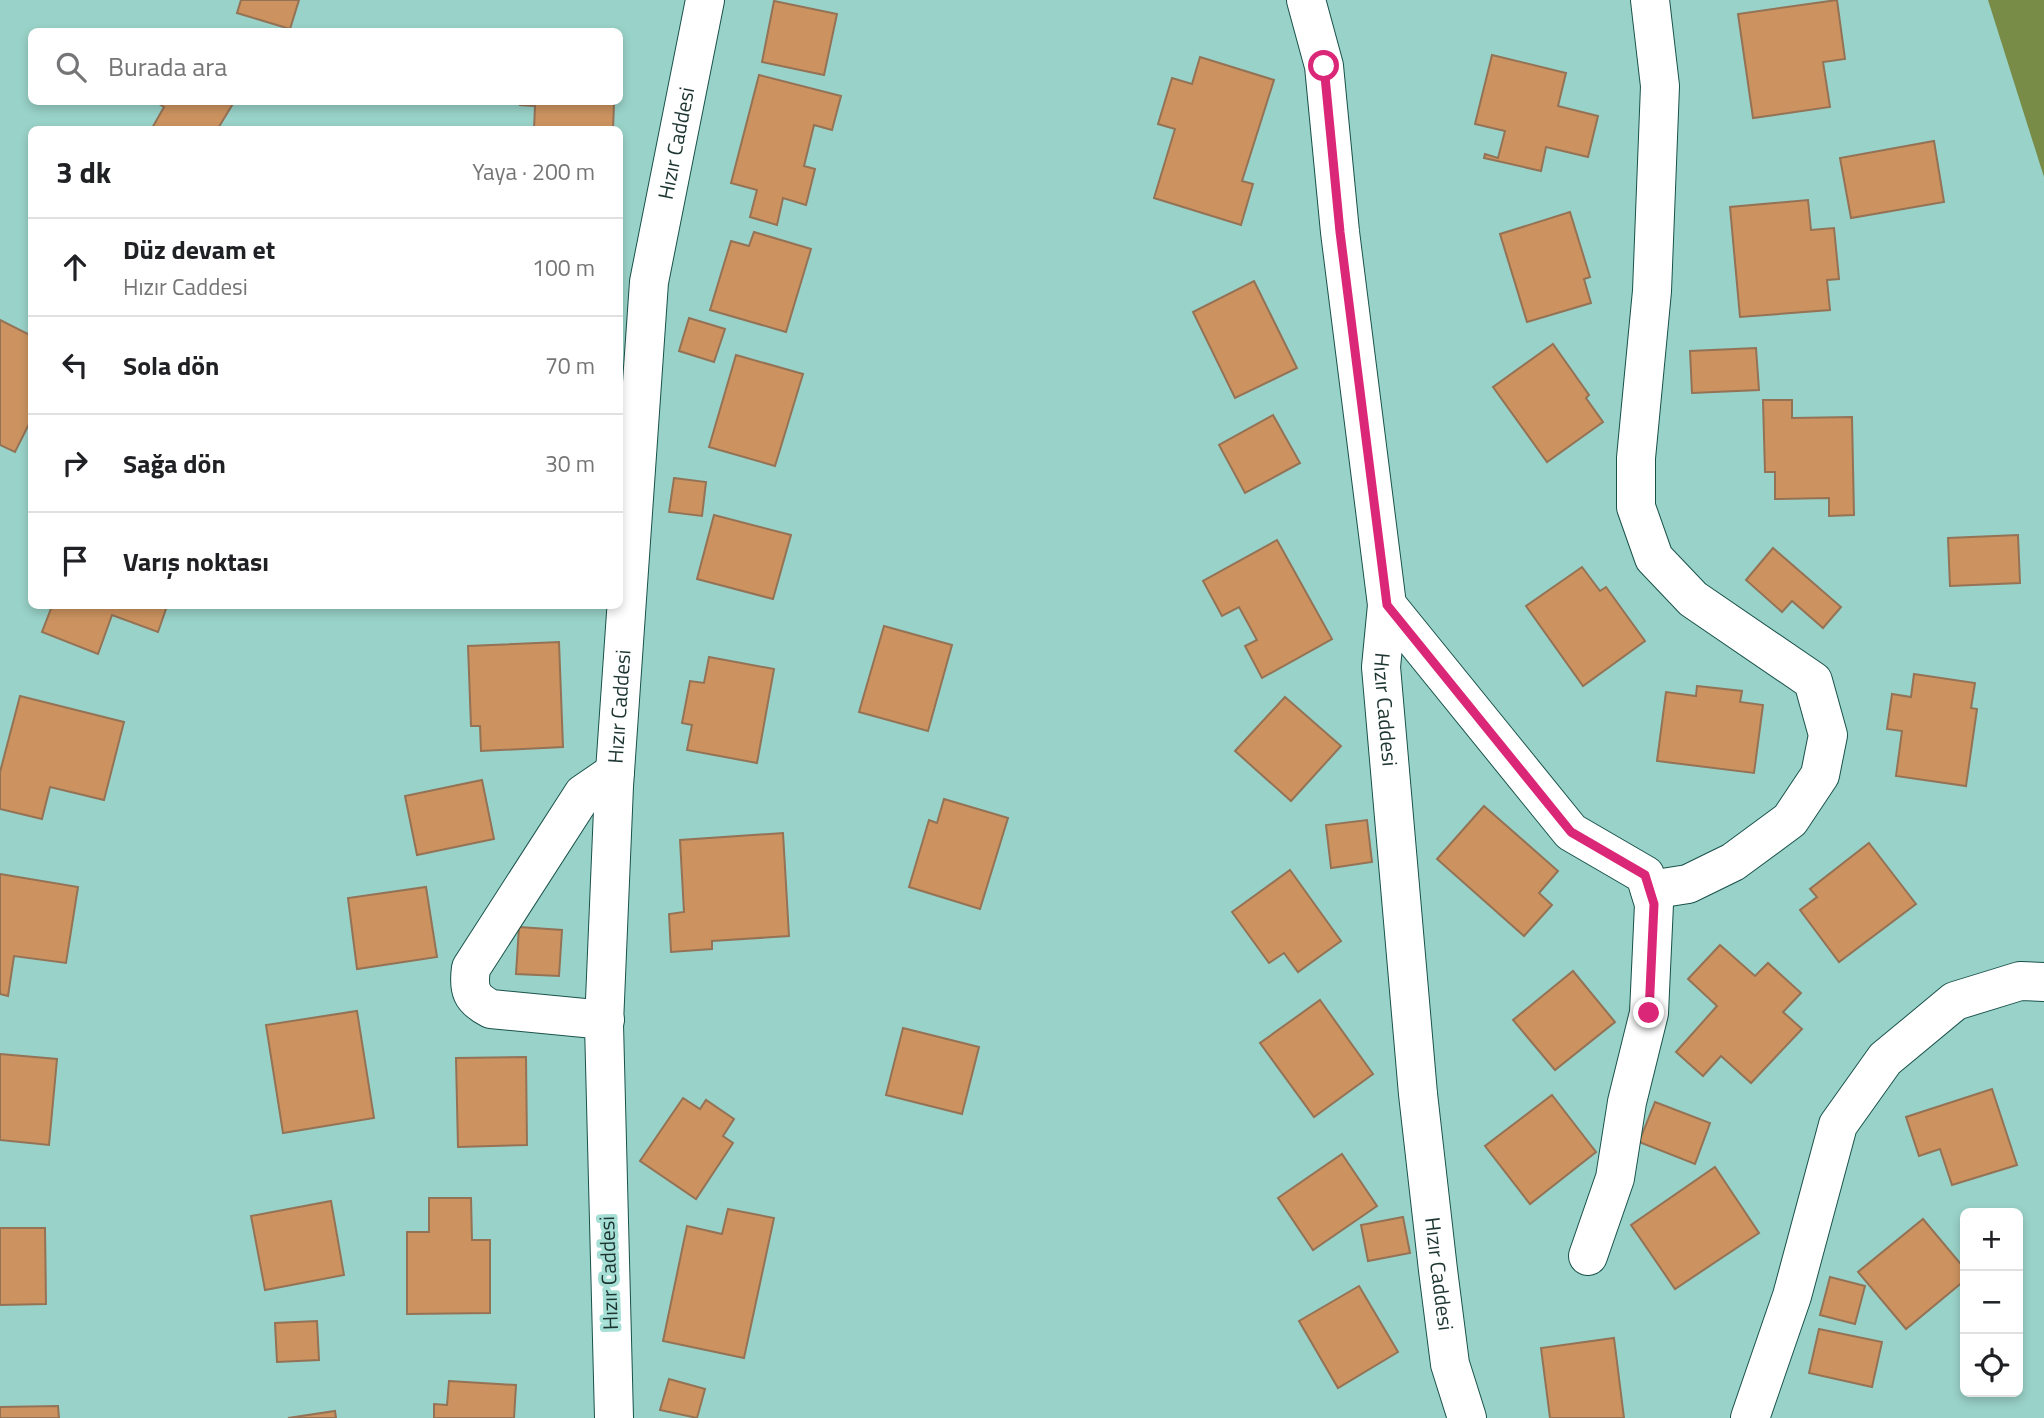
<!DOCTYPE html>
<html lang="tr">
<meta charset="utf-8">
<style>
:root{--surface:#fff;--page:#f2f2f2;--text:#202124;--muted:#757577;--line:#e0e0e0}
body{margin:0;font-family:"Titillium Web",sans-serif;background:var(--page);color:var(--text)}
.controls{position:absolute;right:21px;bottom:21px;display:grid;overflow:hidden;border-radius:10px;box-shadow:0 4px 10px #0003}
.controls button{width:63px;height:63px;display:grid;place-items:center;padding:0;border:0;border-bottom:2px solid var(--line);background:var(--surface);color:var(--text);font:35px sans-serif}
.stop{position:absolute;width:21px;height:21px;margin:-16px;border:5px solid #db2777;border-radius:50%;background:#fff}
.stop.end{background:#db2777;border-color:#fff;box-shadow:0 2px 7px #0008}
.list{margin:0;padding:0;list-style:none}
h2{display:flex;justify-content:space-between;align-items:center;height:91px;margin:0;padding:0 28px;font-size:30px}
h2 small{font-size:23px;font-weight:400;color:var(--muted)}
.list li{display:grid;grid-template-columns:46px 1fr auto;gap:21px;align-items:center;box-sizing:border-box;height:98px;padding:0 28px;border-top:2px solid var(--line)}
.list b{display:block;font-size:26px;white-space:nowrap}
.list p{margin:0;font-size:23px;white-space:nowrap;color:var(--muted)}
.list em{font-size:23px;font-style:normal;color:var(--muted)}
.icon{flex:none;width:38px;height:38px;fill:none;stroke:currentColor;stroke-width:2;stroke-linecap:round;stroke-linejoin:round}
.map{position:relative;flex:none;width:2044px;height:1418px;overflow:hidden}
.search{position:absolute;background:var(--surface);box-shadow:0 4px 10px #0003;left:28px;top:28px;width:595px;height:77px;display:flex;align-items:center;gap:18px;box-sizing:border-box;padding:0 24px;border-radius:10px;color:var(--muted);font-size:26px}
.panel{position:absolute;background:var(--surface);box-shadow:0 4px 10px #0003;left:28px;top:126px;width:595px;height:483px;border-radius:10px}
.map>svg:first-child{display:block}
</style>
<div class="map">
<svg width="2044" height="1418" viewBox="0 0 2044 1418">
<rect width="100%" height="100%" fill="#99d2c8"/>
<path fill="#788c48" d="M 1988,0 L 2044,0 L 2044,177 Z"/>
<g fill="#cc9360" stroke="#947255" stroke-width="2">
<path d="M 241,0 L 299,0 L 290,29 L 237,13 Z"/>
<path d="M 1837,0 L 1845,59 L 1823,62 L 1830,107 L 1753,118 L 1738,14 Z"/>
<path d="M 774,1 L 837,14 L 824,75 L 762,62 Z"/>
<path d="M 1492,55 L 1566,73 L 1558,106 L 1598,116 L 1588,157 L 1546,147 L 1541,171 L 1484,158 L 1485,154 L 1498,158 L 1505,131 L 1475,124 Z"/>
<path d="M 1200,57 L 1274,80 L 1242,181 L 1253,184 L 1241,225 L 1154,198 L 1175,129 L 1158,124 L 1172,78 L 1192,84 Z"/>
<path d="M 759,75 L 841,96 L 832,130 L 814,125 L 804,166 L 815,169 L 806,205 L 783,198 L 777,225 L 750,217 L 757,190 L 731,183 Z"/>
<path d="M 156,102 L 234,102 L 217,130 L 151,130 L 164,107 Z"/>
<path d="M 520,102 L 614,102 L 613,130 L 534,130 L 535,106 L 520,105 Z"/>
<path d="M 1934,141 L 1944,202 L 1851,218 L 1840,158 Z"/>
<path d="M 1808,200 L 1811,230 L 1834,228 L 1839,279 L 1827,280 L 1830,310 L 1740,317 L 1730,207 Z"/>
<path d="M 1570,212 L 1590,277 L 1584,279 L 1591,303 L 1527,322 L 1500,234 Z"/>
<path d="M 754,232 L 811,249 L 786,332 L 710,310 L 731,241 L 749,246 Z"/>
<path d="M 1254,281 L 1297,368 L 1235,398 L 1193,312 Z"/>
<path d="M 689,318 L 725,329 L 714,362 L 679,351 Z"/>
<path d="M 0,320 L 32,336 L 32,418 L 15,452 L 0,445 Z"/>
<path d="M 1553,344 L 1589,395 L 1586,398 L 1603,422 L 1547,462 L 1493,387 Z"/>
<path d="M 1756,348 L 1759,390 L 1692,393 L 1690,351 Z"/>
<path d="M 736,355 L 803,374 L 775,466 L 709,447 Z"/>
<path d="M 1763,400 L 1792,400 L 1792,418 L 1852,417 L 1854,515 L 1829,516 L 1829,498 L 1775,499 L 1775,472 L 1765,472 Z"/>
<path d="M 1273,415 L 1300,463 L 1245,493 L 1219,445 Z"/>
<path d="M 674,478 L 706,482 L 702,516 L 669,512 Z"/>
<path d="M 714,515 L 791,535 L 773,599 L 697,579 Z"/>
<path d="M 2018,535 L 2020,583 L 1950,586 L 1948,538 Z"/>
<path d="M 1277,540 L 1332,639 L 1262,678 L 1245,646 L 1257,640 L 1239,607 L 1222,616 L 1203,581 Z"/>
<path d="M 1773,548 L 1841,607 L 1823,628 L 1792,601 L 1782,612 L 1746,580 Z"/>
<path d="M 1582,567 L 1600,591 L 1606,587 L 1645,641 L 1583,686 L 1526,606 Z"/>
<path d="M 52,606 L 167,606 L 158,632 L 112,615 L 98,654 L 42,632 Z"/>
<path d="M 884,626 L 952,645 L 928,731 L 859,712 Z"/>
<path d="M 559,642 L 563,747 L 481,751 L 480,726 L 471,726 L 468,646 Z"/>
<path d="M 709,657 L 774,669 L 757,763 L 687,750 L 692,725 L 682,723 L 690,681 L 704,683 Z"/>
<path d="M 1914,674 L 1975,683 L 1971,708 L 1977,709 L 1966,786 L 1896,776 L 1902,731 L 1887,729 L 1892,694 L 1911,697 Z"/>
<path d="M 1697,686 L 1742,691 L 1740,702 L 1763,705 L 1754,773 L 1657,761 L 1666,692 L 1696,696 Z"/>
<path d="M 20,696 L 124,722 L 104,800 L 50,787 L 42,819 L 0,809 L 0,772 Z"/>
<path d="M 1285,697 L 1341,746 L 1291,801 L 1235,751 Z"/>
<path d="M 482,780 L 494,839 L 417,855 L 405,796 Z"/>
<path d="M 944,799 L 1008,818 L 980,909 L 909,887 L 929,820 L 937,823 Z"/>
<path d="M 1484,806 L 1558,871 L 1539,893 L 1552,905 L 1524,936 L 1437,859 Z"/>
<path d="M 1367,820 L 1372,862 L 1331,868 L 1326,825 Z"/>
<path d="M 783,833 L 789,936 L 712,941 L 712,949 L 671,952 L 669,914 L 684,912 L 680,840 Z"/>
<path d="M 1869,843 L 1916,904 L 1839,962 L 1800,910 L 1817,897 L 1810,889 Z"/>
<path d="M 1290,870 L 1341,941 L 1298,972 L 1284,953 L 1269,963 L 1232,912 Z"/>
<path d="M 0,874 L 78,887 L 66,963 L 14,956 L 8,996 L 0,994 Z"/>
<path d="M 426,887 L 437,957 L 357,969 L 348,898 Z"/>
<path d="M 519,927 L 562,930 L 559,976 L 516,974 Z"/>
<path d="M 1720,945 L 1755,976 L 1768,963 L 1801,993 L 1783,1012 L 1802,1029 L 1751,1083 L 1721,1056 L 1703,1076 L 1676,1052 L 1717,1006 L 1688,979 Z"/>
<path d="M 1573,971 L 1615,1022 L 1555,1070 L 1513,1020 Z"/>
<path d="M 1320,1000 L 1373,1074 L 1314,1117 L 1260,1043 Z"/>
<path d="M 357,1011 L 374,1118 L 283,1133 L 266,1025 Z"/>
<path d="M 903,1028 L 979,1047 L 962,1114 L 886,1095 Z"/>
<path d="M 0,1054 L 57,1059 L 49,1145 L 0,1140 Z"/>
<path d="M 526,1057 L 527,1145 L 458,1147 L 456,1058 Z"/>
<path d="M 1992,1089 L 2017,1165 L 1952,1185 L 1940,1149 L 1919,1156 L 1906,1117 Z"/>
<path d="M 1552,1095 L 1596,1152 L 1530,1204 L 1485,1146 Z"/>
<path d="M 683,1098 L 700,1109 L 706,1100 L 734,1119 L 723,1136 L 733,1143 L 696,1199 L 640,1161 Z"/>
<path d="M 1655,1102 L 1710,1123 L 1695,1164 L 1639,1142 Z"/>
<path d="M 1342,1154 L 1377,1206 L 1313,1250 L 1278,1198 Z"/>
<path d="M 1715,1167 L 1759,1233 L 1675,1289 L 1631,1225 Z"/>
<path d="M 429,1198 L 471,1198 L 472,1240 L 490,1240 L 490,1313 L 407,1314 L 407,1232 L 429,1232 Z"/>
<path d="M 331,1201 L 344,1275 L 265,1290 L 251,1216 Z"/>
<path d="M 728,1209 L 774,1218 L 744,1358 L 663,1341 L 687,1226 L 722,1234 Z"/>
<path d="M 1403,1217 L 1410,1253 L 1368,1261 L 1361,1225 Z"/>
<path d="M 1923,1219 L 1965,1269 L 1965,1280 L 1906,1329 L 1858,1272 Z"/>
<path d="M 0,1228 L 45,1228 L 46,1304 L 0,1305 Z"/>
<path d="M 1830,1277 L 1865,1286 L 1855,1324 L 1820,1315 Z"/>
<path d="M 1359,1286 L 1398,1352 L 1338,1388 L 1299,1321 Z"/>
<path d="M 317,1321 L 319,1360 L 277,1362 L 275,1323 Z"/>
<path d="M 1819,1329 L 1882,1342 L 1872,1387 L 1809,1373 Z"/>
<path d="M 1614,1338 L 1624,1418 L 1550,1418 L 1541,1348 Z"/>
<path d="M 669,1379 L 705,1389 L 697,1418 L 660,1410 Z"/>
<path d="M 449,1381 L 516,1385 L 514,1418 L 434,1418 L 434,1404 L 447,1405 Z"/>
<path d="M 58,1406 L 59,1418 L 0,1418 L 0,1407 Z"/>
<path d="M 335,1411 L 336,1418 L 288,1418 Z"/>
</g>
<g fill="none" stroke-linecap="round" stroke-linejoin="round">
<g stroke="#19524b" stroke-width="40">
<g id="street">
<path id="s1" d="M 1306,0 L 1324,66 L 1340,232 L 1387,605 L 1381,667 L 1418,1094 L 1438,1270 L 1450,1364 L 1467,1418"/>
<path d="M 1387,605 L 1571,832 L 1645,875 L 1654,904 L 1649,1013 L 1627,1102 L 1615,1178 L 1588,1256"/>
<path d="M 1650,890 L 1688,884 L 1733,862 L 1790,820 L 1820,775 L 1828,735 L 1813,681 L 1693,599 L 1654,558 L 1636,507 L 1636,458 L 1652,291 L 1660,86 L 1650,0"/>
<path d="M 605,1020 L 491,1009 C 471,999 468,990 471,968 L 583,794 L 615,772"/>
<path id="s2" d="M 614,1418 L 604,1024 L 614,786 L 649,282 L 705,0"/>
<path d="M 1750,1418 L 1792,1296 L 1838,1125 L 1885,1059 L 1955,1001 L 2020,981 L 2044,982"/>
</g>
</g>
<use href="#street" stroke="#fff" stroke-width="38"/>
</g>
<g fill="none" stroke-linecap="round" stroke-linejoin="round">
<path stroke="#db2777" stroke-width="9" d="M 1324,66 L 1340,232 L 1387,605 L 1571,832 L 1645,875 L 1654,904 L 1649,1013"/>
</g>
<g text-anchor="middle" stroke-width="7" stroke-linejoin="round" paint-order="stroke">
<g font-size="21" fill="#1d3531" stroke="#a6dfd5">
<text dy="7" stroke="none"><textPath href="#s2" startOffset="1279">Hızır Caddesi</textPath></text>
<text dy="7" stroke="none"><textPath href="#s2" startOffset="712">Hızır Caddesi</textPath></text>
<text dy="7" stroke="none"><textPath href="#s1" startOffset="716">Hızır Caddesi</textPath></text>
<text transform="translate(609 1273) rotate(-92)" y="7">Hızır Caddesi</text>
<text dy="7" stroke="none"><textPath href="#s1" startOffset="1283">Hızır Caddesi</textPath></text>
</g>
</g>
</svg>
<div class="controls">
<button>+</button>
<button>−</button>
<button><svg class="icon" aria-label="locate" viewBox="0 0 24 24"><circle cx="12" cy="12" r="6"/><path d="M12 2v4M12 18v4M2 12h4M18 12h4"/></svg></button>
</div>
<div class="stop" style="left:1324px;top:66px"></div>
<div class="stop end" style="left:1649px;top:1013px"></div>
<div class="search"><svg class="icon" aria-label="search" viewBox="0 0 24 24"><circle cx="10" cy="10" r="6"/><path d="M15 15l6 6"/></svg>Burada ara</div>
<section class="panel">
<h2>3 dk<small>Yaya · 200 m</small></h2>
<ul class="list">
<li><svg class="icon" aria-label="ahead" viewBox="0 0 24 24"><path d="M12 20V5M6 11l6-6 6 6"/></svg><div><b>Düz devam et</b><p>Hızır Caddesi</p></div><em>100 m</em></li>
<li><svg class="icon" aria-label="left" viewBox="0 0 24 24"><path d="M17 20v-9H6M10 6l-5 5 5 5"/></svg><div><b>Sola dön</b></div><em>70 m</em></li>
<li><svg class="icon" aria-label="right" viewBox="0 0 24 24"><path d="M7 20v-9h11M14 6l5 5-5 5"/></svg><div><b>Sağa dön</b></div><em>30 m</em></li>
<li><svg class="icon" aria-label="arrive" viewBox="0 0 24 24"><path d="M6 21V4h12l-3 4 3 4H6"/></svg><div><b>Varış noktası</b></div></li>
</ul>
</section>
</div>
